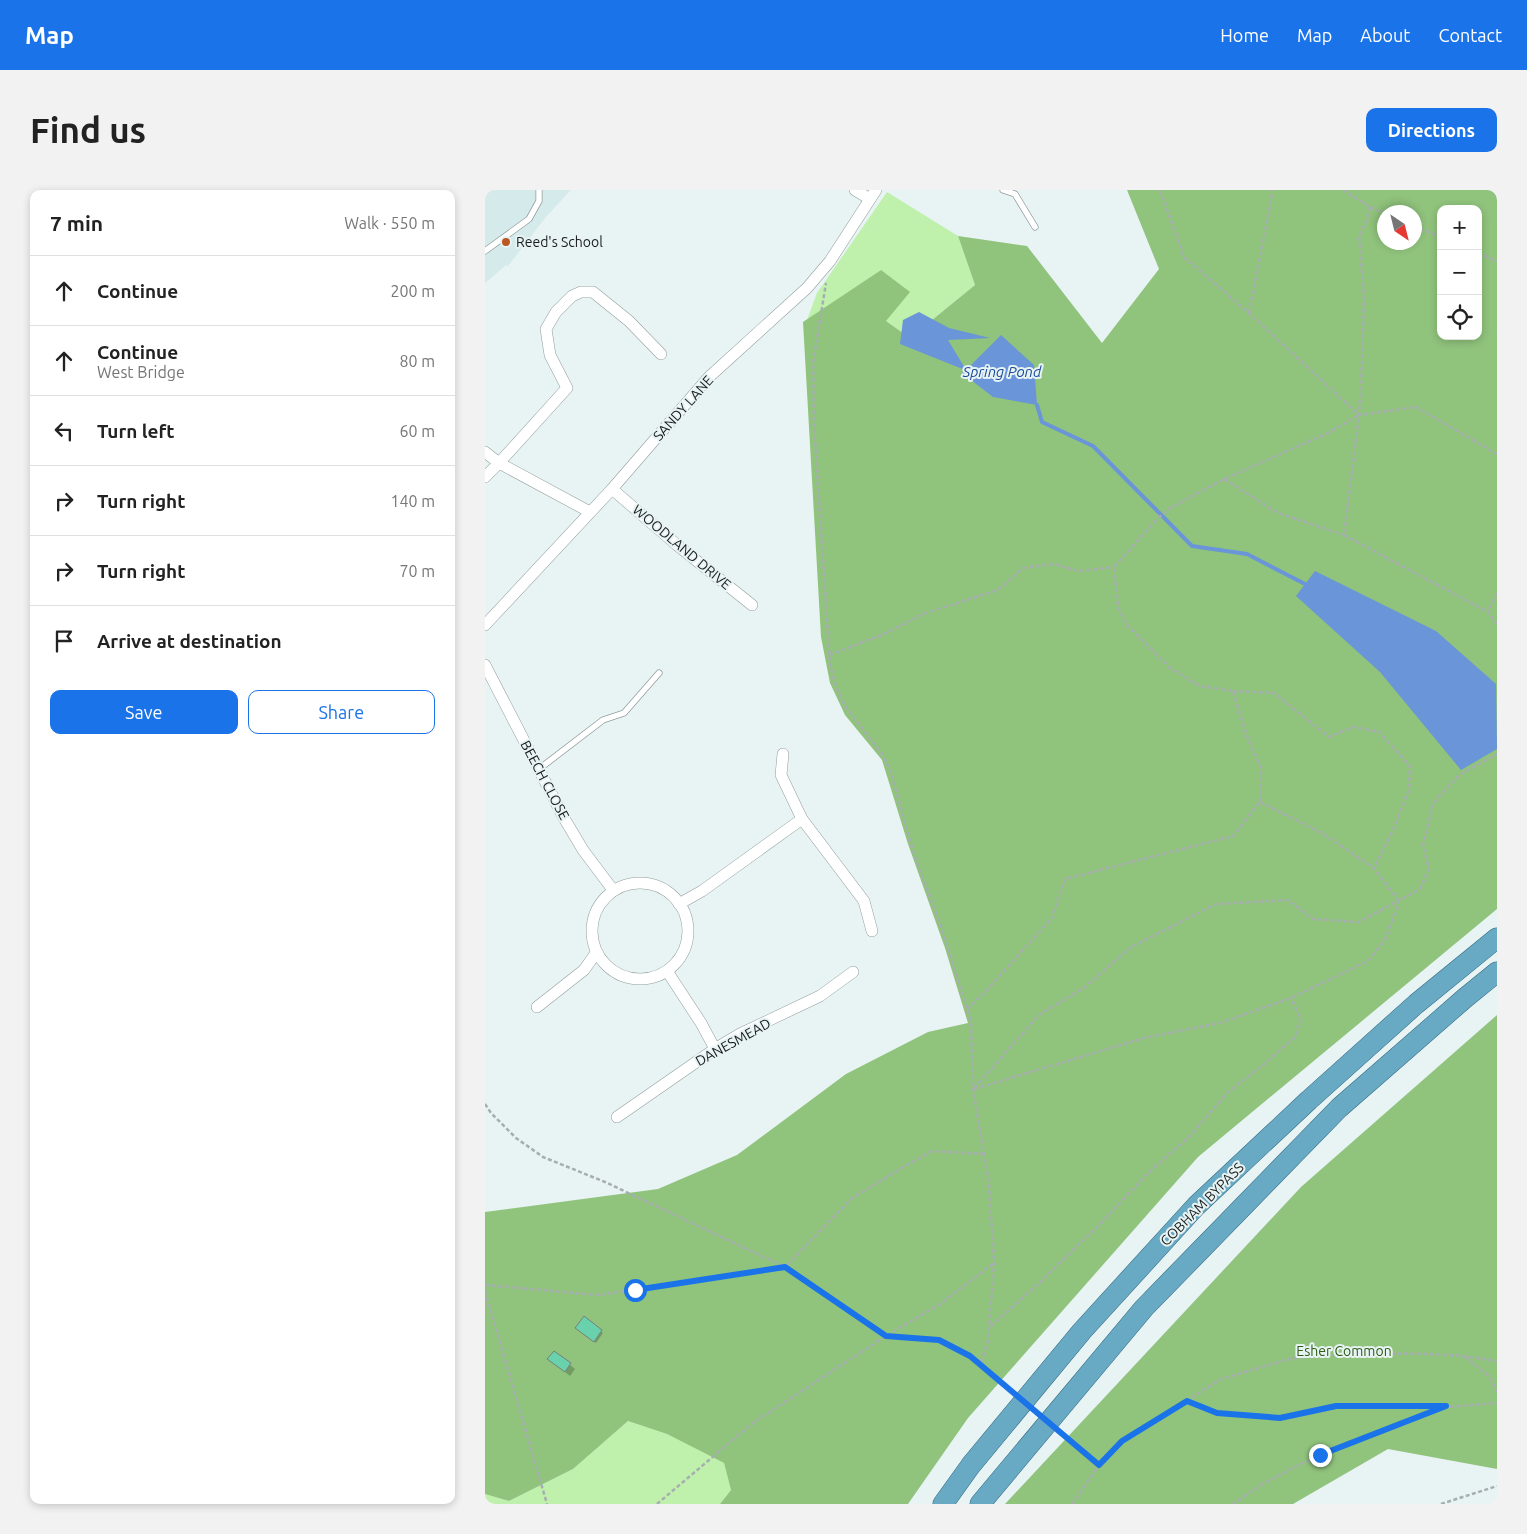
<!DOCTYPE html>
<meta charset="utf-8">
<style>
:root{--surface:#fff;--page:#f2f2f2;--text:#222;--muted:#767676;--line:#e0e0e0;--accent:#1a73e8}
body{margin:0;font-family:Ubuntu,sans-serif;background:var(--page);color:var(--text)}
.controls{position:absolute;right:15px;top:15px;display:grid;overflow:hidden;border-radius:10px;box-shadow:0 2px 8px #0003}
.controls button{width:45px;height:45px;display:grid;place-items:center;padding:0;border:0;border-bottom:1px solid var(--line);background:var(--surface);color:var(--text);font:25px sans-serif}
.compass{position:absolute;left:892px;top:15px;width:45px;height:45px;border-radius:50%;background:var(--surface);box-shadow:0 2px 8px #0003;rotate:145deg}
.stop{position:absolute;width:15px;height:15px;margin:-11px;border:4px solid #1a73e8;border-radius:50%;background:#fff}
.stop.end{background:#1a73e8;border-color:#fff;box-shadow:0 1px 5px #0008}
.list{margin:0;padding:0;list-style:none}
h2{display:flex;justify-content:space-between;align-items:center;height:65px;margin:0;padding:0 20px;font-size:21px}
h2 small{font-size:16px;font-weight:400;color:var(--muted)}
.list li{display:grid;grid-template-columns:32px 1fr auto;gap:15px;align-items:center;box-sizing:border-box;height:70px;padding:0 20px;border-top:1px solid var(--line)}
.list b{display:block;font-size:19px;white-space:nowrap}
.list p{margin:0;font-size:16px;white-space:nowrap;color:var(--muted)}
.list em{font-size:16px;font-style:normal;color:var(--muted)}
.actions{display:flex;gap:10px;padding:15px 20px}
.actions a{flex:1;padding:11px 0;border:1px solid var(--accent);border-radius:10px;text-align:center;font-size:18px;color:var(--accent)}
.actions .main{background:var(--accent);color:#fff}
.icon{flex:none;width:28px;height:28px;fill:none;stroke:currentColor;stroke-width:2;stroke-linecap:round;stroke-linejoin:round}
.map{position:relative;flex:none;width:1012px;height:1314px;overflow:hidden;border-radius:10px}
header{display:flex;align-items:center;gap:30px;box-sizing:border-box;height:70px;padding:0 25px;background:var(--accent);color:#fff}
header strong{font-size:24px}
nav{display:flex;gap:28px;margin-inline-start:auto;font-size:18px}
.intro{display:flex;align-items:center;justify-content:space-between;box-sizing:border-box;height:120px;padding:0 30px}
h1{margin:0;font-size:35px}
.button{padding:12px 22px;border-radius:10px;background:var(--accent);color:#fff;font-size:18px;font-weight:700}
main{display:flex;gap:30px;padding:0 30px}
aside{flex:1;background:var(--surface);border-radius:10px;box-shadow:0 2px 8px #0003}
.map>svg:first-child{display:block}
</style>
<header>
<strong>Map</strong>
<nav><a>Home</a><a>Map</a><a>About</a><a>Contact</a></nav>
</header>
<div class="intro"><h1>Find us</h1><a class="button">Directions</a></div>
<main>
<aside>
<h2>7 min<small>Walk · 550 m</small></h2>
<ul class="list">
<li><svg class="icon" aria-label="ahead" viewBox="0 0 24 24"><path d="M12 20V5M6 11l6-6 6 6"/></svg><div><b>Continue</b></div><em>200 m</em></li>
<li><svg class="icon" aria-label="ahead" viewBox="0 0 24 24"><path d="M12 20V5M6 11l6-6 6 6"/></svg><div><b>Continue</b><p>West Bridge</p></div><em>80 m</em></li>
<li><svg class="icon" aria-label="left" viewBox="0 0 24 24"><path d="M17 20v-9H6M10 6l-5 5 5 5"/></svg><div><b>Turn left</b></div><em>60 m</em></li>
<li><svg class="icon" aria-label="right" viewBox="0 0 24 24"><path d="M7 20v-9h11M14 6l5 5-5 5"/></svg><div><b>Turn right</b></div><em>140 m</em></li>
<li><svg class="icon" aria-label="right" viewBox="0 0 24 24"><path d="M7 20v-9h11M14 6l5 5-5 5"/></svg><div><b>Turn right</b></div><em>70 m</em></li>
<li><svg class="icon" aria-label="arrive" viewBox="0 0 24 24"><path d="M6 21V4h12l-3 4 3 4H6"/></svg><div><b>Arrive at destination</b></div></li>
</ul>
<div class="actions"><a class="main">Save</a><a>Share</a></div>
</aside>
<div class="map">
<svg width="1012" height="1314" viewBox="0 0 1012 1314">
<rect width="100%" height="100%" fill="#e8f3f4"/>
<path fill="#d5eaeb" d="M 0,0 L 86,0 L 60,28 L 23,76 L 21,75 L 0,93 Z"/>
<g fill="#bff1ac">
<path d="M 402,2 L 473,46 L 490,95 L 425,148 L 401,131 L 396,80 L 322,130 L 332,103 Z"/>
<path d="M 143,1231 L 182,1244 L 239,1273 L 246,1300 L 235,1314 L 0,1314 L 0,1304 L 24,1311 L 88,1279 Z"/>
</g>
<g fill="#90c37c" fill-rule="evenodd">
<path d="M 642,0 L 1012,0 L 1012,719 L 713,967 L 483,1228 L 423,1314 L 235,1314 L 246,1300 L 239,1273 L 182,1244 L 143,1231 L 88,1279 L 24,1311 L 0,1304 L 0,1022 L 173,999 L 252,965 L 361,884 L 443,842 L 483,833 L 460,758 L 423,654 L 397,570 L 360,525 L 345,493 L 336,447 L 318,132 L 396,80 L 425,102 L 401,131 L 425,148 L 490,95 L 473,46 L 542,56 L 617,153 L 674,79 ZM 956,19 L 993,19 L 993,146 L 956,146 ZM 899,22 L 929,22 L 929,52 L 899,52 Z"/>
<path d="M 1012,825 L 1012,1279 L 903,1259 L 808,1314 L 520,1314 L 816,997 Z"/>
</g>
<g fill="#6a95d8">
<path d="M 434,122 L 464,138 L 505,148 L 463,150 L 481,180 L 516,145 L 549,175 L 552,215 L 508,207 L 477,183 L 480,180 L 415,154 L 418,130 Z"/>
<path d="M 830,381 L 951,441 L 1011,494 L 1012,559 L 976,580 L 895,482 L 811,406 Z"/>
</g>
<g fill="#0003">
<path d="M 99,1128 L 118,1143 L 111,1153 L 94,1140 Z"/>
<path d="M 69,1162 L 90,1179 L 85,1186 L 64,1169 Z"/>
</g>
<g fill="none" stroke-linecap="round" stroke-linejoin="round">
<path stroke="#6a95d8" stroke-width="4" d="M 552,215 L 557,232 L 608,256 L 707,356 L 762,364 L 820,394"/>
</g>
<g fill="#69d1ac" stroke="#77807c">
<path d="M 99,1126 L 117,1140 L 109,1152 L 90,1138 Z"/>
<path d="M 69,1161 L 86,1173 L 80,1182 L 62,1169 Z"/>
</g>
<g fill="none" stroke-linecap="round" stroke-linejoin="round">
<g stroke="#929d9d" stroke-width="7">
<g id="service">
<path d="M 518,0 L 530,4 L 550,37"/>
<path d="M 0,61 L 44,29 L 54,11 L 54,0"/>
<path d="M 54,579 L 118,530 L 139,523 L 174,483"/>
</g>
</g>
<g stroke="#929d9d" stroke-width="12">
<g id="minor">
<path d="M 370,0 L 385,9"/>
<path d="M 0,262 L 14,273 L 82,198 L 65,165 L 61,139 L 71,122 L 87,106 L 96,102 L 108,102 L 144,131 L 176,164"/>
<path d="M 0,287 L 14,273 L 105,322"/>
<path d="M 127,299 L 192,355 L 267,415"/>
<path d="M 0,435 L 127,299 L 224,187 L 322,98 L 345,71 L 391,0"/>
<path d="M 0,475 L 79,628 L 98,660 L 128,700"/>
<path d="M 298,564 L 296,585 L 317,629 L 379,711 L 387,741"/>
<circle cx="155" cy="741" r="48"/>
<path d="M 194,714 L 217,701 L 317,629"/>
<path d="M 182,781 L 216,833 L 230,859"/>
<path d="M 52,817 L 99,780 L 111,763"/>
<path d="M 132,927 L 230,859 L 255,844 L 335,806 L 368,782"/>
</g>
</g>
<g stroke="#346a80" stroke-width="21">
<g id="trunk">
<path d="M 458,1314 L 486,1275 L 597,1141 L 711,1016 L 824,910 L 931,814 L 1012,748"/>
<path d="M 495,1314 L 659,1118 L 854,918 L 980,808 L 1012,782"/>
</g>
</g>
<g stroke="#a6aeaf" stroke-width="2.5" stroke-dasharray="4 2.5" stroke-linecap="butt">
<path d="M 675,0 L 699,67 L 764,123 L 874,225 L 931,217 L 1012,264"/>
<path d="M 858,0 L 885,17 L 899,23"/>
<path d="M 885,17 L 882,30 L 874,46 L 879,107 L 877,176 L 874,225 L 859,345 L 1003,422"/>
<path d="M 929,36 L 956,47"/>
<path d="M 993,63 L 1012,71"/>
<path d="M 764,123 L 788,0"/>
<path d="M 739,289 L 793,323 L 859,345"/>
<path d="M 1012,403 L 1003,422 L 1012,434"/>
<path d="M 344,465 L 399,444 L 438,424 L 513,400 L 538,378 L 568,374 L 594,381 L 629,377"/>
<path d="M 748,501 L 789,503 L 844,547 L 868,537 L 894,542 L 925,576 L 924,599 L 909,638 L 889,678"/>
<path d="M 775,612 L 837,643 L 889,678 L 914,711"/>
<path d="M 482,819 L 500,802 L 567,728 L 580,689 L 748,646 L 775,612 L 776,578 L 761,544 L 748,501 L 715,496 L 685,478 L 642,435 L 633,417 L 629,377 L 672,329 L 685,318 L 739,289 L 843,243 L 874,225"/>
<path d="M 489,898 L 554,825 L 600,797 L 646,757 L 731,714 L 803,710 L 828,729 L 874,732 L 935,699 L 944,679 L 938,656 L 948,613 L 974,585 L 1012,564"/>
<path d="M 489,899 L 659,848 L 735,833 L 806,808 L 883,771 L 900,750 L 914,713"/>
<path d="M 0,914 L 6,923 L 31,948 L 58,967 L 120,992 L 300,1077 L 401,1146 L 454,1150 L 485,1166 L 495,1175 L 503,1151 L 509,1073 L 504,994 L 488,899 L 486,832 L 456,736 L 428,661 L 405,579 L 397,564 L 360,516 L 351,497 L 345,475 L 329,234 L 328,173 L 341,93"/>
<path d="M 0,1095 L 113,1105 L 300,1077 L 366,1009 L 413,980 L 447,961 L 499,964"/>
<path d="M 0,1101 L 62,1314"/>
<path d="M 506,1136 L 553,1094 L 617,1032 L 661,985 L 706,945 L 743,902 L 778,875 L 810,847 L 816,830 L 806,808"/>
<path d="M 980,1167 L 1005,1187 L 1012,1202"/>
<path d="M 702,1211 L 732,1223 L 795,1228 L 851,1216 L 961,1217 L 1012,1213"/>
<path d="M 172,1314 L 269,1232 L 401,1146 L 455,1114 L 509,1073"/>
<path d="M 587,1314 L 614,1275 L 637,1251 L 736,1189 L 808,1168 L 882,1163 L 945,1164 L 978,1166 L 1012,1171"/>
<path d="M 748,1314 L 779,1293 L 818,1273 L 960,1217"/>
<path d="M 956,1314 L 1012,1296"/>
</g>
<use href="#service" stroke="#fff" stroke-width="5.5"/>
<use href="#minor" stroke="#fff" stroke-width="11"/>
<use href="#trunk" stroke="#68aac4" stroke-width="20"/>
<path stroke="#a6aeaf" stroke-width="2.5" stroke-dasharray="4 2.5" stroke-linecap="butt" d="M 495,1175 L 614,1275"/>
</g>
<g fill="none" stroke-linecap="round" stroke-linejoin="round">
<path stroke="#1a73e8" stroke-width="6" d="M 150,1100 L 300,1077 L 401,1146 L 454,1150 L 485,1166 L 614,1275 L 637,1251 L 702,1211 L 732,1223 L 795,1228 L 851,1216 L 961,1216 L 835,1265"/>
</g>
<circle fill="#bb5722" stroke="#e8f3f4" stroke-width="2" cx="21" cy="52" r="5"/>
<g text-anchor="middle" stroke-width="4" stroke-linejoin="round" paint-order="stroke">
<g font-size="14" fill="#181c1c" stroke="#e8f3f4" text-anchor="start">
<text x="31" y="57">Reed's School</text>
</g>
<g font-size="14" fill="#181c1c" stroke="#e8f3f4">
<text transform="translate(198 218) rotate(-48)" y="5">SANDY LANE</text>
<text transform="translate(197 357) rotate(40)" y="5">WOODLAND DRIVE</text>
<text transform="translate(60 590) rotate(62)" y="5">BEECH CLOSE</text>
<text transform="translate(248 852) rotate(-29)" y="5">DANESMEAD</text>
<text transform="translate(717 1014) rotate(-45)" y="5">COBHAM BYPASS</text>
</g>
<g font-size="14" fill="#2e5d16" stroke="#e8f3f4">
<text x="859" y="1166">Esher Common</text>
</g>
<g font-size="15" font-style="italic" fill="#1a4c9d" stroke="#e8f3f4">
<text x="517" y="187">Spring Pond</text>
</g>
</g>
</svg>
<div class="controls">
<button>+</button>
<button>−</button>
<button><svg class="icon" aria-label="locate" viewBox="0 0 24 24"><circle cx="12" cy="12" r="6"/><path d="M12 2v4M12 18v4M2 12h4M18 12h4"/></svg></button>
</div>
<svg class="compass" viewBox="-18 -18 36 36"><path d="M0-13l5 13h-10z" fill="#e53935"/><path d="M0 13l5-13h-10z" fill="#767676"/></svg>
<div class="stop" style="left:150px;top:1100px"></div>
<div class="stop end" style="left:835px;top:1265px"></div>
</div>
</main>
